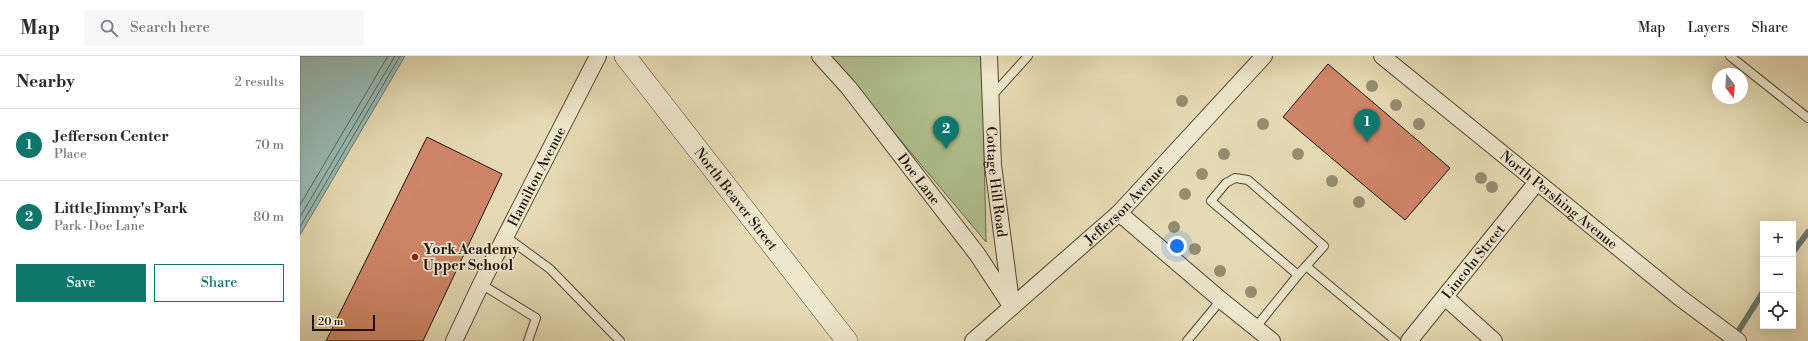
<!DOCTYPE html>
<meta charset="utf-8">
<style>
:root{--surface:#fff;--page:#f7f7f7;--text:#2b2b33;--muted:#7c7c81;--line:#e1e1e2;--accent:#0f766e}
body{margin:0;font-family:"Libre Bodoni",serif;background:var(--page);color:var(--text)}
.controls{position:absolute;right:12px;bottom:12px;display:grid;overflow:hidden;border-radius:0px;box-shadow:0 4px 16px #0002}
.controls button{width:36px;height:36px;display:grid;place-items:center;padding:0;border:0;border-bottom:1px solid var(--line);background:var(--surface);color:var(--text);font:20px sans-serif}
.compass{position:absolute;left:1412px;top:12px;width:36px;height:36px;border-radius:50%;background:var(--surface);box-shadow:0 4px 16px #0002;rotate:163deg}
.scale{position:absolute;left:12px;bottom:10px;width:63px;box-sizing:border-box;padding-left:4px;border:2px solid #201307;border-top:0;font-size:11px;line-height:14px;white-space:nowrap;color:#201307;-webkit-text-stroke:3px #eee7ce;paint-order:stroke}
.you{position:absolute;left:877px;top:190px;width:14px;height:14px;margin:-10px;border:3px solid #fff;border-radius:50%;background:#1a73e8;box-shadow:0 0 0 6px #1a73e833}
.badge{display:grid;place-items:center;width:26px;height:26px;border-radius:50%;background:var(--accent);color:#fff;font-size:13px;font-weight:700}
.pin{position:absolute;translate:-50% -33px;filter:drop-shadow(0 1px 2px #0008)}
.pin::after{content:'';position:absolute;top:21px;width:14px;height:12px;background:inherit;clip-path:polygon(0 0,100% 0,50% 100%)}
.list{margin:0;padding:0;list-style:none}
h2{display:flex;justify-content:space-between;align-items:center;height:52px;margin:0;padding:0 16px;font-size:17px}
h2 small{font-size:13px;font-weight:400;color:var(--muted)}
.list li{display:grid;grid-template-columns:26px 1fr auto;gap:12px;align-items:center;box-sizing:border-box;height:72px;padding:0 16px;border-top:1px solid var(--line)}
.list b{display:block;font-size:15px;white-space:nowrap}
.list p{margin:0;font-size:13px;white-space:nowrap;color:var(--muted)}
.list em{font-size:13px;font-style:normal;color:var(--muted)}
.actions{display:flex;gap:8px;padding:12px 16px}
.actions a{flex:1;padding:9px 0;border:1px solid var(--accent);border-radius:0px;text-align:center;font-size:14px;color:var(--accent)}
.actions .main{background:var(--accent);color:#fff}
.icon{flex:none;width:22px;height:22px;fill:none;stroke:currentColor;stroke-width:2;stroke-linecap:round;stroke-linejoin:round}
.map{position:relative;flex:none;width:1508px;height:285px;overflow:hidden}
header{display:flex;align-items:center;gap:24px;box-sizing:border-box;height:56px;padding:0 20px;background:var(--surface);border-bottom:1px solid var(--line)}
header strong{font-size:19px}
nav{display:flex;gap:22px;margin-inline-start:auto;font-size:14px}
.search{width:280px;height:36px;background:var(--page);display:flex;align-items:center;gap:10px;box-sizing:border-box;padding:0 14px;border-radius:0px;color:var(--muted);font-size:15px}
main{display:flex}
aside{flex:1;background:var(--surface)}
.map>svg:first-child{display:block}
</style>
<header>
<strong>Map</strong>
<div class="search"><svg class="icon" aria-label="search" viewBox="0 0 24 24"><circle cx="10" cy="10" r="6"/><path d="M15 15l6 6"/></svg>Search here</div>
<nav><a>Map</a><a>Layers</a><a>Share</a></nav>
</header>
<main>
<aside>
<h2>Nearby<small>2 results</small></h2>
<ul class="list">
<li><span class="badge">1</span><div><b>Jefferson Center</b><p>Place</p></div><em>70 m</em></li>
<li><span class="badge">2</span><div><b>Little Jimmy's Park</b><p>Park · Doe Lane</p></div><em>80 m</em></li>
</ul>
<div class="actions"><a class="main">Save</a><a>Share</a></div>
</aside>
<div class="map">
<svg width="1508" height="285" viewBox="0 0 1508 285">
<rect width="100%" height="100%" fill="#e5dab4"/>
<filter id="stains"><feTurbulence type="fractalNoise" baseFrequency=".005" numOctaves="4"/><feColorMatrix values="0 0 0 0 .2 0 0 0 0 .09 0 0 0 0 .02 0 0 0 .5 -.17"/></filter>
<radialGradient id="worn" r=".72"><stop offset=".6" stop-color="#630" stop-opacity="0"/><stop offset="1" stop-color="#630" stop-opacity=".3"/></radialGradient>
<path fill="#b0c090" stroke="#686a4c" d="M 530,0 L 682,0 L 686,186 Z"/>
<path fill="#97bab4" stroke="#67776f" d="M 0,0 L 105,0 L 0,179 Z"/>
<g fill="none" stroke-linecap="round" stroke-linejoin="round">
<g stroke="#5c665e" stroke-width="1">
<path d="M 0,149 L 88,0"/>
<path d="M 0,161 L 95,0"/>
<path d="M 0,171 L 100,0"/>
</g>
<g stroke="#67776f" stroke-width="6">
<path d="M 1493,196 L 1508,176"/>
<path d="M 1434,282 L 1463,236"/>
</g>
</g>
<g fill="#cf8668" stroke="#201307">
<path d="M 1028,8 L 1150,112 L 1105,164 L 983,61 Z"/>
<path d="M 127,81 L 202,118 L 123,285 L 26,285 Z"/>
</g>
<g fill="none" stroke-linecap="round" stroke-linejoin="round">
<g stroke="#514532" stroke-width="10">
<g id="service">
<path d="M 1430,0 L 1508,62"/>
<path d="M 691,41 L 728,0"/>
<path d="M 935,122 L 948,124 L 1024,190 L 998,219 L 911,145 L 926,127 Z"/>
<path d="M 205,180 L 250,213 L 320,285"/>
<path d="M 1006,210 L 1096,285"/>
<path d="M 181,228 L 236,262 L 228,285"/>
<path d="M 956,271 L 998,219"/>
<path d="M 887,285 L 921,244"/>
</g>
</g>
<g stroke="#514532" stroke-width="18">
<g id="minor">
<path id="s1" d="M 520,0 L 549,32 L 677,198 L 712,251"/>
<path id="s2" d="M 689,0 L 693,109 L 711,246"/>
<path id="s3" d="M 1082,0 L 1379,241 L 1438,285"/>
<path d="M 819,157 L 921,244 L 972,285"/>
<path d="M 1145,241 L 1194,285"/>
<path id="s4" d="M 154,285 L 181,228 L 298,0"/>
<path id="s5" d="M 673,285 L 819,157 L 964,0"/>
<path id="s6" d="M 1109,285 L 1237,126"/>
</g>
</g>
<g stroke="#514532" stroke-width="22">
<g id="tertiary">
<path id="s7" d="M 325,0 L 547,285"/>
</g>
</g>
<use href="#service" stroke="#eee7ce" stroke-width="8"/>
<use href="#minor" stroke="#eee7ce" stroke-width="16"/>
<use href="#tertiary" stroke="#eee7ce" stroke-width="21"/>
</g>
<g fill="#948e6f">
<circle cx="1072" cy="30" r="6"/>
<circle cx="882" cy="45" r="6"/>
<circle cx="1096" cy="49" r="6"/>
<circle cx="963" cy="68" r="6"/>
<circle cx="1119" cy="68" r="6"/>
<circle cx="924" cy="98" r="6"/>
<circle cx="998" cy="98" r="6"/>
<circle cx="902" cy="118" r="6"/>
<circle cx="1181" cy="122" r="6"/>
<circle cx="1032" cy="125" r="6"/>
<circle cx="1192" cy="131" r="6"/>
<circle cx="885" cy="138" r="6"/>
<circle cx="1059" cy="146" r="6"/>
<circle cx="874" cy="171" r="6"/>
<circle cx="895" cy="193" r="6"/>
<circle cx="920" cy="215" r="6"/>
<circle cx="951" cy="236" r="6"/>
</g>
<circle fill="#8f2418" stroke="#eee7ce" stroke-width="1.5" cx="115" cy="201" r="4"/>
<g text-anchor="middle" stroke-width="3.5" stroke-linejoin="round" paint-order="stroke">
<g font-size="14" fill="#201307" stroke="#eee7ce">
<text dy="5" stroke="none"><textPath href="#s4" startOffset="184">Hamilton Avenue</textPath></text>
<text dy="5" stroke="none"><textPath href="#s1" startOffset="158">Doe Lane</textPath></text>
<text dy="5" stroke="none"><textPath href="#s2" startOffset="126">Cottage Hill Road</textPath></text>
<text dy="5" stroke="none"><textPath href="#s7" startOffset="181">North Beaver Street</textPath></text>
<text dy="5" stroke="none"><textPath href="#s3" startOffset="228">North Pershing Avenue</textPath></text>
<text dy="5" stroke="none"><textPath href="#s5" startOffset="204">Jefferson Avenue</textPath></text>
<text dy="5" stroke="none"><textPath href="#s6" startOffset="102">Lincoln Street</textPath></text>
</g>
<g font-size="14" font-weight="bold" fill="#201307" stroke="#eee7ce" text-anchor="start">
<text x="123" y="198">York Academy<tspan x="123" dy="16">Upper School</tspan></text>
</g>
</g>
<rect width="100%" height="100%" filter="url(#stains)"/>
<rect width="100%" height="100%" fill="url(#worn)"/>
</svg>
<div class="controls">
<button>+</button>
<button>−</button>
<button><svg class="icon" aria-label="locate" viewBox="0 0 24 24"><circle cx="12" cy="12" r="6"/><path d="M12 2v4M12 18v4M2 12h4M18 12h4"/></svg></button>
</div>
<svg class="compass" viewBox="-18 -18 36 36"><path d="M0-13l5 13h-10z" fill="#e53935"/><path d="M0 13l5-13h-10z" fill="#7c7c81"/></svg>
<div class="scale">20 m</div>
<div class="you"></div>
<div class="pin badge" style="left:1067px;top:86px">1</div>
<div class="pin badge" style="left:646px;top:93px">2</div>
</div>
</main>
